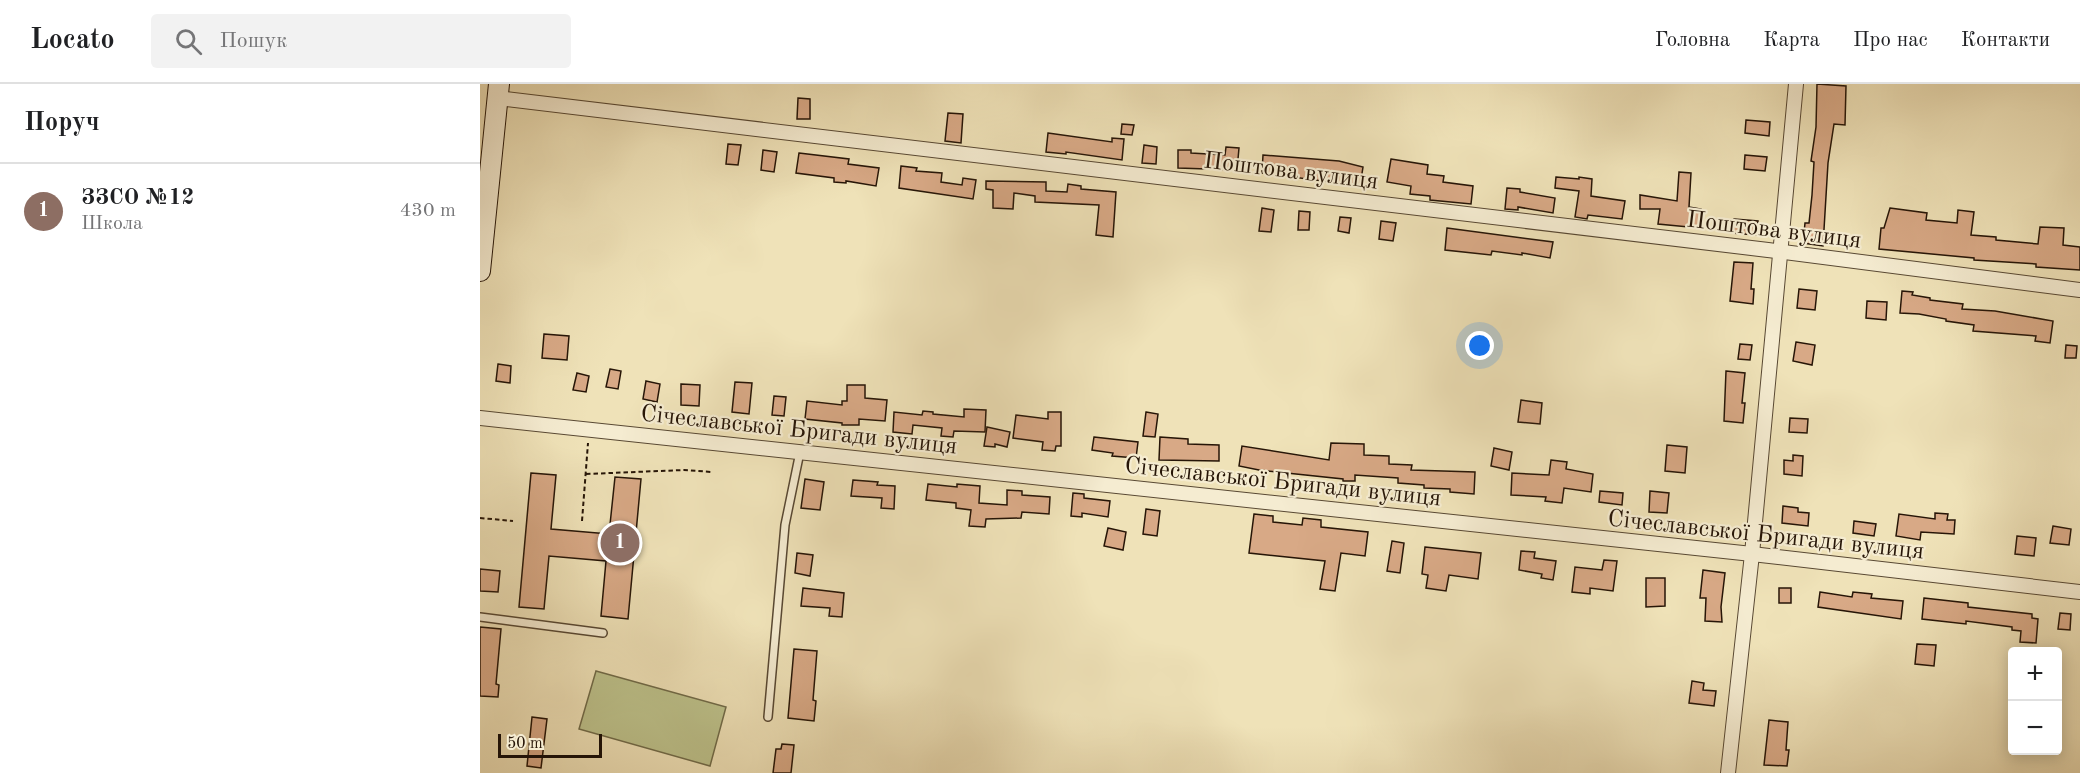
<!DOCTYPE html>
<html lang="uk">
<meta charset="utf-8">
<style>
:root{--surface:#fff;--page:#f2f2f2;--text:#202124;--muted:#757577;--line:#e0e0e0;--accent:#8f2418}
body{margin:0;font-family:"Old Standard TT",serif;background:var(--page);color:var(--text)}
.controls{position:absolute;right:18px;bottom:18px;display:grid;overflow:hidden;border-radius:6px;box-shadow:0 3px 15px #0003}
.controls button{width:54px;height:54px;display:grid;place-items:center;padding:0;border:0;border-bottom:2px solid var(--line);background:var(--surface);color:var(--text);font:30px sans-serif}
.scale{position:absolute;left:18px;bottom:15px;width:104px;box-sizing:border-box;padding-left:6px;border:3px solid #261507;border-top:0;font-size:16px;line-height:21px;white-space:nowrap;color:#261507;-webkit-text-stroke:4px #f5ecd1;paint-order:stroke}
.you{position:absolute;left:1000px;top:262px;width:21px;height:21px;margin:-15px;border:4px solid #fff;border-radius:50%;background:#1a73e8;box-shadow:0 0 0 9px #1a73e833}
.badge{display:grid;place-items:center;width:39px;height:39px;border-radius:50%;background:var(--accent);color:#fff;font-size:20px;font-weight:700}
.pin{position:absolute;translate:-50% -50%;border:3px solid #fff;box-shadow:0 2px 6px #0006}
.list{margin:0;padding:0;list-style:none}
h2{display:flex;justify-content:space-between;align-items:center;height:78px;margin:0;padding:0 24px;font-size:26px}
h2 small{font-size:20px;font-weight:400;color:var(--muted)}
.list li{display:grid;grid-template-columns:39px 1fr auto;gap:18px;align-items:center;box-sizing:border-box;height:96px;padding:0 24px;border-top:2px solid var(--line)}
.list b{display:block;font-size:22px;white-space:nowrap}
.list p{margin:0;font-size:20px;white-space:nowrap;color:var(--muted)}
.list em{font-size:20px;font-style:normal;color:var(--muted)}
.icon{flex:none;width:33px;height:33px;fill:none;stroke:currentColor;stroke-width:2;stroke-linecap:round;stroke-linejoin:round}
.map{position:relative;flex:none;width:1600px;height:689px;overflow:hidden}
header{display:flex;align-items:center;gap:36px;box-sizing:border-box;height:84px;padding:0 30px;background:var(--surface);border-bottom:2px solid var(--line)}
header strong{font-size:28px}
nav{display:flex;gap:33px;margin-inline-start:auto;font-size:21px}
.search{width:420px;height:54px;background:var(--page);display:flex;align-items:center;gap:15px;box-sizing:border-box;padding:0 21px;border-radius:6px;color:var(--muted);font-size:22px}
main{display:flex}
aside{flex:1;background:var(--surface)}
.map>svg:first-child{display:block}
</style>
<header>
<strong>Locato</strong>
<div class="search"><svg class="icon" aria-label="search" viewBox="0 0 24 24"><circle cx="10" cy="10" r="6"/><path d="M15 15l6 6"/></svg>Пошук</div>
<nav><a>Головна</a><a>Карта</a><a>Про нас</a><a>Контакти</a></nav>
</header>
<main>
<aside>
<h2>Поруч<small></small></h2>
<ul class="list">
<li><span class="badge" style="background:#8d6e63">1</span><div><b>ЗЗСО №12</b><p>Школа</p></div><em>430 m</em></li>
</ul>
</aside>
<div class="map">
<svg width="1600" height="689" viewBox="0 0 1600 689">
<rect width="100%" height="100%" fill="#efe2b8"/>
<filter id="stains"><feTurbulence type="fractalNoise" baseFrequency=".00333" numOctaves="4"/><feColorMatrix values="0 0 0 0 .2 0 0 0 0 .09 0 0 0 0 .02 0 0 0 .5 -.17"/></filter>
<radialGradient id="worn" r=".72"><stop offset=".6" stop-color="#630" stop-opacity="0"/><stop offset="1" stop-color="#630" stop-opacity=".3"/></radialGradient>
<path fill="#bdc28c" stroke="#726c4a" stroke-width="1.5" d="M 116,587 L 246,623 L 230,682 L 99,645 Z"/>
<g fill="#d8a986" stroke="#261507" stroke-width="1.5">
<path d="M 1337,0 L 1366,2 L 1365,41 L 1354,40 L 1348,79 L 1343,162 L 1323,159 L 1325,139 L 1329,139 L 1332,111 L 1334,78 L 1331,77 L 1336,43 Z"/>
<path d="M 318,14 L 330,15 L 330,35 L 317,35 Z"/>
<path d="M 468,29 L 483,30 L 481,59 L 465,57 Z"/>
<path d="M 1266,36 L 1290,38 L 1289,52 L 1265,49 Z"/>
<path d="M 642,40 L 654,41 L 652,51 L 641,50 Z"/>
<path d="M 568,49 L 632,58 L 632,54 L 644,55 L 642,76 L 586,68 L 586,70 L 566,68 Z"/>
<path d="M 248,60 L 261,61 L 258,81 L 246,80 Z"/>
<path d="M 664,61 L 677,63 L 676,80 L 662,79 Z"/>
<path d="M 746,63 L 759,64 L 757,86 L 698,84 L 698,66 L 711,66 L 711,69 L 745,71 Z"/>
<path d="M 283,66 L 297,68 L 294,88 L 281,86 Z"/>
<path d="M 319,69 L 369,75 L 368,80 L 399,84 L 396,102 L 366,97 L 366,99 L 354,98 L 354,94 L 316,89 Z"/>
<path d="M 783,71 L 859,77 L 883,83 L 880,102 L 782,89 Z"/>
<path d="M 1265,71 L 1287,73 L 1285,87 L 1264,85 Z"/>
<path d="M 911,75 L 948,81 L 947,90 L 964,92 L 963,98 L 993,102 L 991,120 L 950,116 L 950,112 L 930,110 L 931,102 L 907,98 Z"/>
<path d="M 421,82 L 437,84 L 436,87 L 462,89 L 461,98 L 482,101 L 483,94 L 496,96 L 493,115 L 419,104 Z"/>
<path d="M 1199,88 L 1211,89 L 1209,123 L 1221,125 L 1219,144 L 1178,140 L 1180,125 L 1160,125 L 1160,111 L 1197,117 Z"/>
<path d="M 1076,93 L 1099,95 L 1099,93 L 1112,95 L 1111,112 L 1145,117 L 1142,135 L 1108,131 L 1107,135 L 1095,133 L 1099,107 L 1075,104 Z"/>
<path d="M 506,97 L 566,98 L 566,107 L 587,108 L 588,100 L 601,102 L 601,105 L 636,108 L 633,153 L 616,151 L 619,121 L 555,118 L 555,112 L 534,109 L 533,125 L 513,124 L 513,106 L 506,105 Z"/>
<path d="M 1027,104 L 1040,105 L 1040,108 L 1075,114 L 1073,129 L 1038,123 L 1038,126 L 1025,125 Z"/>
<path d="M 782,124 L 794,126 L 791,148 L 779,147 Z"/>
<path d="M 1410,124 L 1447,129 L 1446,136 L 1477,139 L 1478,126 L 1494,128 L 1491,151 L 1516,153 L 1516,156 L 1558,160 L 1560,143 L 1584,144 L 1583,161 L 1600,163 L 1600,186 L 1556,183 L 1556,180 L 1494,176 L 1494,174 L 1399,165 L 1401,144 L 1404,144 Z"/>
<path d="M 819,127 L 830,128 L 829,146 L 818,146 Z"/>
<path d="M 860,133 L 871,134 L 869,149 L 858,147 Z"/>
<path d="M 1254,135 L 1278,137 L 1276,151 L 1252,149 Z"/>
<path d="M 901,137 L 916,139 L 913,157 L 899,155 Z"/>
<path d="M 967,144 L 1073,158 L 1070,174 L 1042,169 L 1042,171 L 1012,167 L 1011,171 L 965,166 Z"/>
<path d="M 1254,178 L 1273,179 L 1271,205 L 1274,205 L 1273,220 L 1250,217 Z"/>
<path d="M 1319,205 L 1337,207 L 1335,226 L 1317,224 Z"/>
<path d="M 1422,207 L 1433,208 L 1432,211 L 1450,214 L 1450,216 L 1483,220 L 1482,225 L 1515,227 L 1573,237 L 1570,259 L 1555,257 L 1556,252 L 1493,247 L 1494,241 L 1466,237 L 1466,235 L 1439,230 L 1420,229 Z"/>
<path d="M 1387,217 L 1407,218 L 1406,236 L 1386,234 Z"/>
<path d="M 64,250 L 89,252 L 87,276 L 62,274 Z"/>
<path d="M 1316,258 L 1335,261 L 1332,281 L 1313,277 Z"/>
<path d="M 1260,260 L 1272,261 L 1270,276 L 1258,275 Z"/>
<path d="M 1586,261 L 1597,262 L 1596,274 L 1585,274 Z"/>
<path d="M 18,280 L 31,282 L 30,299 L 16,297 Z"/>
<path d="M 130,285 L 141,287 L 138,305 L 126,303 Z"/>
<path d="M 1246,287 L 1265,289 L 1262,319 L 1265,319 L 1263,339 L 1244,337 Z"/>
<path d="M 97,289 L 109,292 L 106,308 L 93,306 Z"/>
<path d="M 166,297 L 180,300 L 177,318 L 163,315 Z"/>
<path d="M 255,298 L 272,299 L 269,330 L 252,328 Z"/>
<path d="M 201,300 L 220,301 L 219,322 L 201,321 Z"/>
<path d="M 367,301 L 385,301 L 385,314 L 407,316 L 405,337 L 379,335 L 379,341 L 362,341 L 362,339 L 325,335 L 327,317 L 362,321 L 362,317 L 367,317 Z"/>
<path d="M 294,312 L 306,313 L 304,332 L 292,331 Z"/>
<path d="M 1041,316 L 1062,319 L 1060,340 L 1038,338 Z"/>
<path d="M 484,325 L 506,326 L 505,348 L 474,347 L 473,353 L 461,352 L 462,344 L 433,341 L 432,350 L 413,348 L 414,328 L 442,331 L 443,327 L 453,328 L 453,330 L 484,333 Z"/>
<path d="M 568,328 L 581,328 L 581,362 L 576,362 L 575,367 L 562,366 L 563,358 L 533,354 L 536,331 L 568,335 Z"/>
<path d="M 666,328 L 678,330 L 675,353 L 663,352 Z"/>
<path d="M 1310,334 L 1328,335 L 1327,349 L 1309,348 Z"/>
<path d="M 507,343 L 530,348 L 527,363 L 515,360 L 515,363 L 504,362 Z"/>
<path d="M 614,353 L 658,358 L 656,374 L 632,372 L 633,369 L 612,366 Z"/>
<path d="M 680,353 L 708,355 L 708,360 L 739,361 L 739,377 L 679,376 Z"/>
<path d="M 851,359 L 884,360 L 884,371 L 909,372 L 909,380 L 932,381 L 931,386 L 995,388 L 994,410 L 970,408 L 970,405 L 944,404 L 944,401 L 918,399 L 918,394 L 875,391 L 875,397 L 863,397 L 863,395 L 779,386 L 759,382 L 762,362 L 849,376 Z"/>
<path d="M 1187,361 L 1207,363 L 1205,389 L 1185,387 Z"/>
<path d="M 1014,364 L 1032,368 L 1029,386 L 1011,382 Z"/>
<path d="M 1313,371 L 1323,372 L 1322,392 L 1304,390 L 1304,376 L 1313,377 Z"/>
<path d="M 1071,376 L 1087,378 L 1086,385 L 1113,390 L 1111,408 L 1084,404 L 1082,419 L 1065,417 L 1066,413 L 1031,411 L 1032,389 L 1069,391 Z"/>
<path d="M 51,389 L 76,391 L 71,445 L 129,450 L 135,393 L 161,395 L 148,535 L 121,532 L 126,477 L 69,472 L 64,525 L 39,523 Z"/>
<path d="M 325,395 L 344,398 L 340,426 L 321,424 Z"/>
<path d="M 373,396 L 398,398 L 397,401 L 415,402 L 414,425 L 401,424 L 402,414 L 371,412 Z"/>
<path d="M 448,400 L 477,403 L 477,400 L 500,402 L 499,419 L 527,421 L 527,406 L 542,407 L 542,411 L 570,413 L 569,430 L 542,428 L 541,434 L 506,435 L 505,443 L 489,442 L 491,426 L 476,424 L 476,419 L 446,416 Z"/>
<path d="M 1120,407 L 1143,409 L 1142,421 L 1119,418 Z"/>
<path d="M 1170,407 L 1189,409 L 1187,429 L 1169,428 Z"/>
<path d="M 593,409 L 604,410 L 604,414 L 630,417 L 628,433 L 602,429 L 602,433 L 591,432 Z"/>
<path d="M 1303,422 L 1318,424 L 1318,428 L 1329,429 L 1328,442 L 1302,439 Z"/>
<path d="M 666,425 L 680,427 L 677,452 L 663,450 Z"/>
<path d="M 1455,429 L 1468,430 L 1467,436 L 1475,436 L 1474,450 L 1441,448 L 1440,456 L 1416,452 L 1419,430 L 1455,435 Z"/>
<path d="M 774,430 L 793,432 L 793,438 L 822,441 L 823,434 L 841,436 L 841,443 L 888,448 L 885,472 L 861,469 L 855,507 L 840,505 L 845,477 L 769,469 Z"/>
<path d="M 1374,437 L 1396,440 L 1394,452 L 1373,449 Z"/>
<path d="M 1573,442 L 1591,445 L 1589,461 L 1570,459 Z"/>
<path d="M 628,444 L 646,448 L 643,466 L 624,462 Z"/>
<path d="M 1537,452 L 1556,454 L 1554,472 L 1535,470 Z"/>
<path d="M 912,457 L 924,459 L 920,489 L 907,487 Z"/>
<path d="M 945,463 L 1001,469 L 998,495 L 969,491 L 966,507 L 946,504 L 948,491 L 942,490 Z"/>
<path d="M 1041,467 L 1055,468 L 1054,474 L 1076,477 L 1073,496 L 1061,494 L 1062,490 L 1039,486 Z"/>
<path d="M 317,469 L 333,471 L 330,492 L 315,489 Z"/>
<path d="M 1124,476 L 1137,477 L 1133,507 L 1110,504 L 1110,510 L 1092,508 L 1095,483 L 1122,486 Z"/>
<path d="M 0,485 L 20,487 L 18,508 L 0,507 Z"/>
<path d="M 1223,486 L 1245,489 L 1241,523 L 1242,538 L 1225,537 L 1226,514 L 1220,514 Z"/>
<path d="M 1166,494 L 1185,494 L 1185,522 L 1166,523 Z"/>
<path d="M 323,504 L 364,509 L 362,533 L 349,532 L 350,524 L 321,522 Z"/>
<rect x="1299" y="504" width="12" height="15"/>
<path d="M 1340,508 L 1372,513 L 1373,508 L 1392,510 L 1391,514 L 1423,517 L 1421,535 L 1338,523 Z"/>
<path d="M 1444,514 L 1488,519 L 1488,523 L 1552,530 L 1552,534 L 1558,535 L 1556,559 L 1540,558 L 1541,547 L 1532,546 L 1532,543 L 1486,537 L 1486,540 L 1442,535 Z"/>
<path d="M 1580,529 L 1591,530 L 1590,546 L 1578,545 Z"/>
<path d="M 0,543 L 21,545 L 16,600 L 19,601 L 18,613 L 0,612 Z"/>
<path d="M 1437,560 L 1456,561 L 1454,582 L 1435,580 Z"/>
<path d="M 314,565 L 337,567 L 333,616 L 336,617 L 334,637 L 308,634 Z"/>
<path d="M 1212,597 L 1224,599 L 1223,606 L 1236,607 L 1234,622 L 1209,619 Z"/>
<path d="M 52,633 L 67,635 L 61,684 L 47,682 Z"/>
<path d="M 1289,636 L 1308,638 L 1306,666 L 1309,666 L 1307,682 L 1284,681 Z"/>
<path d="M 302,660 L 314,661 L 311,689 L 293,689 L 296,665 L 301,665 Z"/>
</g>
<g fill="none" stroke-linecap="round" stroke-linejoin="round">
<g stroke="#584833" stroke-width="10">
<g id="lane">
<path d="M 0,533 L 123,549"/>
<path d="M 288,633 L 305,441 L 320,368"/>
</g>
</g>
<g stroke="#584833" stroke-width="16">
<g id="street">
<path d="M 17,14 L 1288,166 L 1600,206"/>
<path d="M 0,334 L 1272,470 L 1600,508"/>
<path d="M 1248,689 L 1272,470 L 1316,0"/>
</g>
</g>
<g stroke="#261507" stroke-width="22">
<path id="secondary" d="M 0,187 L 19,0"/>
</g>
<g stroke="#261507" stroke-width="2" stroke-dasharray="4.5 3" stroke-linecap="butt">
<path d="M 106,390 L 204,386 L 232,388"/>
<path d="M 0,434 L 33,437"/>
<path d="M 102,437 L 108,359"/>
</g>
<use href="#lane" stroke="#f5ecd1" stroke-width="7"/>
<use href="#street" stroke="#f5ecd1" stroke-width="14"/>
<use href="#secondary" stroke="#f5ecd1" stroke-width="20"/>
</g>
<g text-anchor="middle" stroke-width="4.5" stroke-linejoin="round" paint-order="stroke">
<g font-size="24" fill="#261507" stroke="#f5ecd1">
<text transform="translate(811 86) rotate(7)" y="8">Поштова вулиця</text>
<text transform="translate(1294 145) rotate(7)" y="8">Поштова вулиця</text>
<text transform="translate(319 345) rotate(6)" y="8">Січеславської Бригади вулиця</text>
<text transform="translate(803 397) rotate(6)" y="8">Січеславської Бригади вулиця</text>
<text transform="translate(1286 450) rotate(6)" y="8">Січеславської Бригади вулиця</text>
</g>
</g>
<rect width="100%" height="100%" filter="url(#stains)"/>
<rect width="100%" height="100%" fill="url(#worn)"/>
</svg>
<div class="controls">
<button>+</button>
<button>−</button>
</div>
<div class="scale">50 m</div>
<div class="you"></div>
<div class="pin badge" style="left:140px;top:459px;background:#8d6e63">1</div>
</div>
</main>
